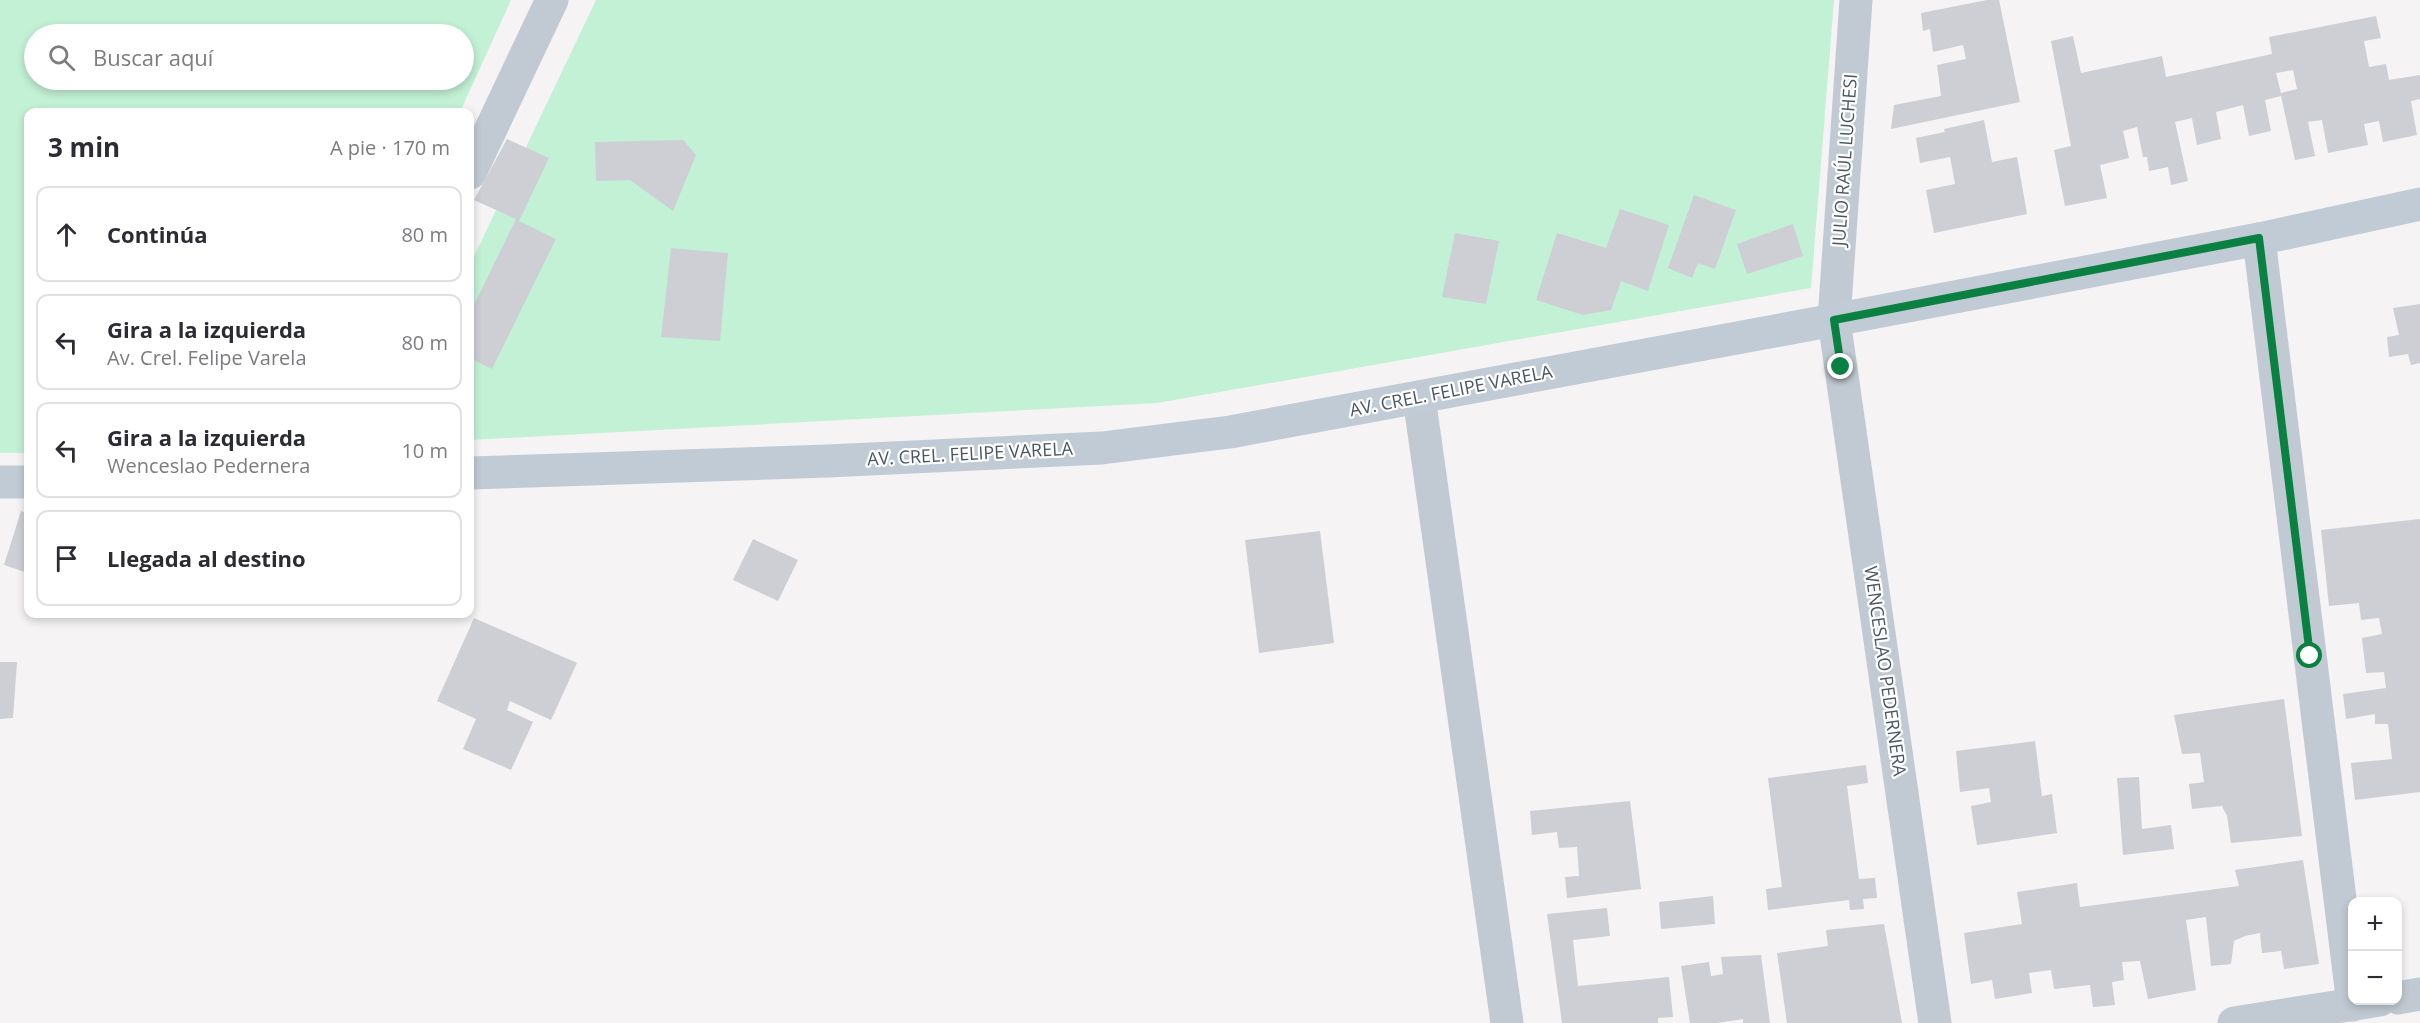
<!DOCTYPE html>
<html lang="es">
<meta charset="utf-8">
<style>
:root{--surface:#fff;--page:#f7f7f7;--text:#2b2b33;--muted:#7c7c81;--line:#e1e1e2}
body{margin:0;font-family:"Open Sans",sans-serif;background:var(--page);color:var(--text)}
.controls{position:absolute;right:18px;bottom:18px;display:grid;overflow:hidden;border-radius:12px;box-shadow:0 3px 9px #0003}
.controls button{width:54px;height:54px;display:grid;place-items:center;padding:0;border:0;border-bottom:2px solid var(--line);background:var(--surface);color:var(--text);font:30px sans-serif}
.stop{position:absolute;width:18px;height:18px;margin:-14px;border:4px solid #0b8043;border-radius:50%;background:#fff}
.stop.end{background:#0b8043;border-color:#fff;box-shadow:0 2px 6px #0008}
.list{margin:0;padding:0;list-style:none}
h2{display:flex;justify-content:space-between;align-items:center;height:78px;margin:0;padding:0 24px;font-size:26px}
h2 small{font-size:20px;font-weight:400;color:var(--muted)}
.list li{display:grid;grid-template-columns:39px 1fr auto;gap:18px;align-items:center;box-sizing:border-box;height:96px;margin:0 12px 12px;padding:0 12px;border:2px solid var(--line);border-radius:12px}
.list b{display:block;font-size:22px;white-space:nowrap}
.list p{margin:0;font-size:20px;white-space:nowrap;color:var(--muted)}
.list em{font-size:20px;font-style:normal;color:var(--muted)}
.icon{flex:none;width:33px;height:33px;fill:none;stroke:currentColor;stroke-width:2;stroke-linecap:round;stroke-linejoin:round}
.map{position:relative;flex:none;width:2420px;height:1023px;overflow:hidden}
.search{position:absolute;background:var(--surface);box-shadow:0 3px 9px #0003;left:24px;top:24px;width:450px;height:66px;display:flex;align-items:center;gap:15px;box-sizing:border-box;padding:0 21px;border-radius:33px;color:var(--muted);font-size:22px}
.panel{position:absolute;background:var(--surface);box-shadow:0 3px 9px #0003;left:24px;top:108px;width:450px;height:510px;border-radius:12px}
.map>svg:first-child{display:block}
</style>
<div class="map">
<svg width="2420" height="1023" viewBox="0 0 2420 1023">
<rect width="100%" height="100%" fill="#f5f3f3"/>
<g fill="#c3f1d5" fill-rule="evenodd">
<path d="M 0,0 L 511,0 L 460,112 L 28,112 L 28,453 L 0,453 ZM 34,34 L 464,34 L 464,80 L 34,80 Z"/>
<path d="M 596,0 L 1834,0 L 1811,288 L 1157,403 L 470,440 L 470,265 Z"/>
</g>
<g fill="#cdcfd5" fill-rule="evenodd">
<path d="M 1987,0 L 1999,0 L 2020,102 L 1891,129 L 1894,105 L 1941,96 L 1937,65 L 1966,59 L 1963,45 L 1933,52 L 1930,29 L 1923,31 L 1921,13 Z"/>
<path d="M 2376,16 L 2381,38 L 2364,41 L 2369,67 L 2386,64 L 2389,80 L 2420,75 L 2420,99 L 2411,101 L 2417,135 L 2383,142 L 2379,121 L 2364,124 L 2368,145 L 2328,153 L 2322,120 L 2308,122 L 2315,156 L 2295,160 L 2281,96 L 2265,100 L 2271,131 L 2249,136 L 2243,105 L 2216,112 L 2221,139 L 2197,145 L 2192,118 L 2175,122 L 2188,181 L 2171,185 L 2168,167 L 2149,171 L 2147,157 L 2143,157 L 2137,127 L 2123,131 L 2129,158 L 2100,165 L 2107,198 L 2065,206 L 2054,150 L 2071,146 L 2051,41 L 2073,36 L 2081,73 L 2162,56 L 2166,77 L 2272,54 L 2269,37 ZM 2293,70 L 2297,89 L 2281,93 L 2276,73 Z"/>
<path d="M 1984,120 L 1992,162 L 2017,157 L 2027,214 L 1934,233 L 1926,190 L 1955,184 L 1950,157 L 1920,163 L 1916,138 L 1945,132 L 1944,129 Z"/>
<path d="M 507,139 L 549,158 L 519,221 L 556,239 L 492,369 L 470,358 L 470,313 L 516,219 L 474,200 Z"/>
<path d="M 683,140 L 696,155 L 673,211 L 630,180 L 596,181 L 595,142 Z"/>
<path d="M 1694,195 L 1736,210 L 1715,269 L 1698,263 L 1692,278 L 1668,268 Z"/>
<path d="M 1620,209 L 1669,225 L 1648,291 L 1621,281 L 1611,310 L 1583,315 L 1536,300 L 1557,233 L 1606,248 Z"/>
<path d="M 1793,224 L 1803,256 L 1747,274 L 1737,244 Z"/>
<path d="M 1455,233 L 1499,241 L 1486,304 L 1442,297 Z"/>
<path d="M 671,248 L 728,253 L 720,341 L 661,337 Z"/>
<path d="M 2420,304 L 2420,363 L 2411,365 L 2408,354 L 2389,357 L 2387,337 L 2399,335 L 2393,308 Z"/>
<path d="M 21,511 L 28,514 L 28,573 L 4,565 Z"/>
<path d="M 2420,519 L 2420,792 L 2355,800 L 2351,763 L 2392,759 L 2388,724 L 2375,724 L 2375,714 L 2346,719 L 2343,694 L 2386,688 L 2384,672 L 2366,673 L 2362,638 L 2382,634 L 2379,618 L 2361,620 L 2359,603 L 2329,606 L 2321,530 Z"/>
<path d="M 1320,531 L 1334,643 L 1259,653 L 1245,540 Z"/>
<path d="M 753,539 L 798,560 L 778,601 L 733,580 Z"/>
<path d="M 474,618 L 577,663 L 551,720 L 510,701 L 507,710 L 533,722 L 511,770 L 463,749 L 476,719 L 437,701 Z"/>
<path d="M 0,662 L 17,662 L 13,718 L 0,719 Z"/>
<path d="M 2284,699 L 2302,836 L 2231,843 L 2227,816 L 2222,806 L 2192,809 L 2189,784 L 2204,782 L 2200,753 L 2182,754 L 2174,715 Z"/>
<path d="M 2035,741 L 2042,796 L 2052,794 L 2057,833 L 1977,845 L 1971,806 L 1991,802 L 1989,788 L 1960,792 L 1956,751 Z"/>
<path d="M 1866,765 L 1868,783 L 1847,786 L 1859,879 L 1875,878 L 1877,898 L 1863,899 L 1864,909 L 1850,910 L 1849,900 L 1768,910 L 1766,889 L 1782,887 L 1768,778 Z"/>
<path d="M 2139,777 L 2142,829 L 2171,825 L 2174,849 L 2123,855 L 2117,778 Z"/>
<path d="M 1630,801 L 1641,889 L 1567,898 L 1565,877 L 1579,876 L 1577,847 L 1559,848 L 1557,832 L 1532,835 L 1530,811 Z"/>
<path d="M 2303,860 L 2319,964 L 2284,969 L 2281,951 L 2262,953 L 2260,933 L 2245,936 L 2234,941 L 2231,964 L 2211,966 L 2206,917 L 2186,920 L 2196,990 L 2148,999 L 2140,961 L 2122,962 L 2124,980 L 2112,982 L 2115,1005 L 2093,1007 L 2090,985 L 2054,989 L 2051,970 L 2029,973 L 2032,993 L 1995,999 L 1992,980 L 1971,984 L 1964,933 L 2022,924 L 2017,892 L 2077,883 L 2080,907 L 2239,886 L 2235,870 Z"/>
<path d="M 1713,896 L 1715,924 L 1661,929 L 1659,902 Z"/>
<path d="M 1607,908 L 1610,936 L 1573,940 L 1578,986 L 1669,977 L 1673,1017 L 1658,1018 L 1658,1023 L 1562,1023 L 1547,914 Z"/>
<path d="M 1884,924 L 1902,1023 L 1787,1023 L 1777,953 L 1828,946 L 1826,930 Z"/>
<path d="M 1761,955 L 1770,1023 L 1743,1023 L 1743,1019 L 1717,1023 L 1690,1023 L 1681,966 L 1709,962 L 1711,976 L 1723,974 L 1721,957 Z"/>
</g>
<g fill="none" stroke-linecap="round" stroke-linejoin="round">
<g stroke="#c1cad2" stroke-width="33">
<path d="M 1856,0 L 1834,320 L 1935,1023"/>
<path d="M 470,173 L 552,0"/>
<path d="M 2259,239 L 2353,1005"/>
<path d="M 1419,397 L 1507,1023"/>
<path d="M 2398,998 L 2420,994"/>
<path d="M 2234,1023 L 2380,1000"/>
</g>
<g stroke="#c1cbd6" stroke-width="33">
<path d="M 470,473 L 828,461 L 1102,448 L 1230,432 L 1834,320 L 2259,239 L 2420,204"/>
<path d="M 0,482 L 28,482"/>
</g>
</g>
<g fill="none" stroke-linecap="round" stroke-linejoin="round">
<path stroke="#0b8043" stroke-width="8" d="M 1841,367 L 1834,320 L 2259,238 L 2310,656"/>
</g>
<g text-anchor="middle" stroke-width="4.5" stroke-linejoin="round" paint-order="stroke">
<g font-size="18" fill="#4a5661" stroke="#fff">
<text transform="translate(1845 160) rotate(-86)" y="6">JULIO RAÚL LUCHESI</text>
<text transform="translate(1451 391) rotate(-11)" y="6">AV. CREL. FELIPE VARELA</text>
<text transform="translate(970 454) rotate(-3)" y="6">AV. CREL. FELIPE VARELA</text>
<text transform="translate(1885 671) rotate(82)" y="6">WENCESLAO PEDERNERA</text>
</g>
</g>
</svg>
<div class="controls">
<button>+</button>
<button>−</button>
</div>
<div class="stop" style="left:2310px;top:656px"></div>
<div class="stop end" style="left:1841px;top:367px"></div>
<div class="search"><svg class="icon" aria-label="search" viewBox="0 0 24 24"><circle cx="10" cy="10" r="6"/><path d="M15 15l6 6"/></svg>Buscar aquí</div>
<section class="panel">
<h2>3 min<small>A pie · 170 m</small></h2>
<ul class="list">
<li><svg class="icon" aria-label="ahead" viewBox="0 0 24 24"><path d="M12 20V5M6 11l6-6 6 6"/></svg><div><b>Continúa</b></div><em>80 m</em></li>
<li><svg class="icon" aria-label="left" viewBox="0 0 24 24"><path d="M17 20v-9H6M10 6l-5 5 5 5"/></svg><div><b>Gira a la izquierda</b><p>Av. Crel. Felipe Varela</p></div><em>80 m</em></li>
<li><svg class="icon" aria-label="left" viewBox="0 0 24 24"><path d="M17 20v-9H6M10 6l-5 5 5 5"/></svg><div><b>Gira a la izquierda</b><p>Wenceslao Pedernera</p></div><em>10 m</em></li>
<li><svg class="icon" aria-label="arrive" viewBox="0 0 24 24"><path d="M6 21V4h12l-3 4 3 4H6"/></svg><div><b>Llegada al destino</b></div></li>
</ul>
</section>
</div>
